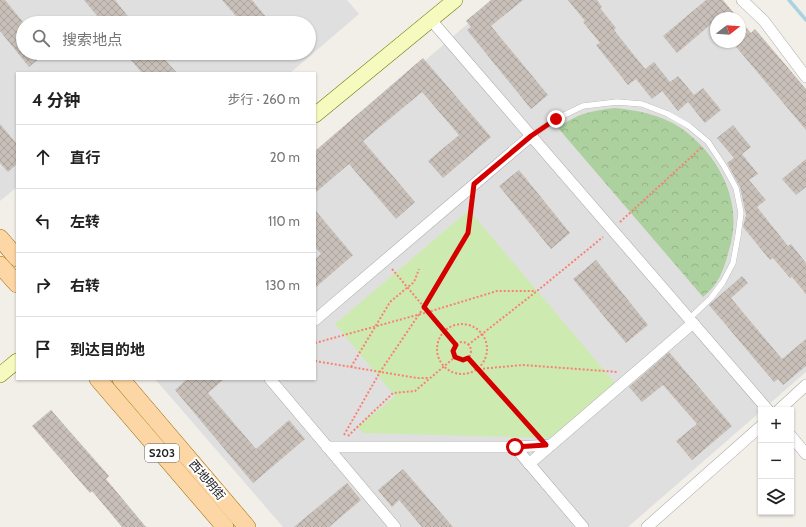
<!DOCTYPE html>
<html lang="zh">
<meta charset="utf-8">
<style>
:root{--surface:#fff;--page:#f2f2f2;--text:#222;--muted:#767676;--line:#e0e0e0}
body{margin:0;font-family:Cabin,"Noto Sans SC",sans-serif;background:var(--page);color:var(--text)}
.controls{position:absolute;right:12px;bottom:12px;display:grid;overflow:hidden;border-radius:0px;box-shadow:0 1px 3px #0004}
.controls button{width:36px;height:36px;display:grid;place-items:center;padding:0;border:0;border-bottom:1px solid var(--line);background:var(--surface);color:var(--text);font:20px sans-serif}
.compass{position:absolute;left:710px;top:12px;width:36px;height:36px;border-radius:50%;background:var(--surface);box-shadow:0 1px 3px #0004;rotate:73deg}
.stop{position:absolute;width:12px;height:12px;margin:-9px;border:3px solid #d40000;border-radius:50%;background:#fff}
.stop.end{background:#d40000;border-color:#fff;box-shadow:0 1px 4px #0008}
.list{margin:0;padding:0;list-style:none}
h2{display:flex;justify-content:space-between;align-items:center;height:52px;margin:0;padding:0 16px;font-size:17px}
h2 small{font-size:13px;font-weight:400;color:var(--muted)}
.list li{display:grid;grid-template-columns:26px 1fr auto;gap:12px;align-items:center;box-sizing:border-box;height:64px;padding:0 16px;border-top:1px solid var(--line)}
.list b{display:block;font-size:15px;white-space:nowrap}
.list em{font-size:13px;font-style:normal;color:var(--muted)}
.icon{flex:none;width:22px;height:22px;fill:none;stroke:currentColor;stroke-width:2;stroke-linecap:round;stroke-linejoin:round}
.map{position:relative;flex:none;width:806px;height:527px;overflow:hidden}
.search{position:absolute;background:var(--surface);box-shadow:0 1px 3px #0004;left:16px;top:16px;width:300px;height:44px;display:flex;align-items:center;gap:10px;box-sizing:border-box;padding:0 14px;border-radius:22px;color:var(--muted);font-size:15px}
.panel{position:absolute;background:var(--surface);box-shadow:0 1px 3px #0004;left:16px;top:72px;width:300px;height:308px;border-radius:0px}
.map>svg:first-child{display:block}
</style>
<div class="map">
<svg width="806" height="527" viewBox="0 0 806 527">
<defs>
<pattern id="forest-crowns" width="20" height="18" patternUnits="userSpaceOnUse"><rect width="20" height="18" fill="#add19e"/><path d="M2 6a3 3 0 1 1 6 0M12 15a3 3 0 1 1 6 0" fill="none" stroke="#95b388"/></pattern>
<pattern id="building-cross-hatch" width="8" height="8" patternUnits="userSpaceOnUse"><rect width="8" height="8" fill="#c7bfb8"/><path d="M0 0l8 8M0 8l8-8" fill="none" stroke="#aba49e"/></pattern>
</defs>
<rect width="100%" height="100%" fill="#f2efe9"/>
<g fill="#e0dfdf" fill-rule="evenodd">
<path d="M 0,0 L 347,0 L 359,14 L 290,73 L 17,73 L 17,187 L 0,201 ZM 23,23 L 309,23 L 309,53 L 23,53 Z"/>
<path d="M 495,0 L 718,0 L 716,42 L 740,42 L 806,100 L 806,372 L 628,527 L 283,527 L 155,379 L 315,379 L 315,156 Z"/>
</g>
<path fill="#cdebb0" d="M 469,210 L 615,383 L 550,438 L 363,433 L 358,427 L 395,396 L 335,324 Z"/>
<path fill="url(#forest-crowns)" d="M 615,108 C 637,110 662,115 681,128 C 720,156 744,203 729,250 C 726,261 722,276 714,286 C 711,290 707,293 703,297 L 558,128 C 578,113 591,111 615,108 Z"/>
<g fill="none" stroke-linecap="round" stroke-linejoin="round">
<path stroke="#aad3df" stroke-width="3.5" d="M 789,0 L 806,20"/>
</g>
<g fill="url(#building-cross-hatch)">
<path d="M 0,0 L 5,0 L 23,22 L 23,53 L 46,53 L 29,67 L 0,31 Z"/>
<path d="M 84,0 L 115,0 L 130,19 L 125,23 L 103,23 Z"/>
<path d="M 222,0 L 252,0 L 271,23 L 242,23 Z"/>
<path d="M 491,0 L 523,0 L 491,26 L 548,95 L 531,109 L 467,30 L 471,27 L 466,21 Z"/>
<path d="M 568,0 L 597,0 L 602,7 L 600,8 L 616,28 L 614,30 L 645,69 L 654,62 L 670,82 L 678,76 L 694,95 L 703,88 L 721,110 L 705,123 L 688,102 L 678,111 L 662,91 L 652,99 L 636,79 L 628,85 L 596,45 L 600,43 L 583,22 L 585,21 Z"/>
<path d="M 706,0 L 723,0 L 738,18 L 716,18 L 716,20 L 677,53 L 663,36 Z"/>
<path d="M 740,20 L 751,33 L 755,29 L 806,89 L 806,130 L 732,42 L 740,42 Z"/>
<path d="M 125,53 L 159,53 L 177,73 L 142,73 Z"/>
<path d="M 423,58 L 491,137 L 443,178 L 428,161 L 459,135 L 422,92 L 363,141 L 415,202 L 396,219 L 349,164 L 315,193 L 315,151 Z"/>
<path d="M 0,124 L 17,144 L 17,164 L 8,172 L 0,163 Z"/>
<path d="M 733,125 L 751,147 L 742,154 L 758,174 L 749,180 L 766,200 L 757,207 L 788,246 L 791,244 L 806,263 L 806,294 L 792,277 L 790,278 L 773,258 L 770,260 L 743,227 L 746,215 L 740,187 L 727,163 L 734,158 L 717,138 Z"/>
<path d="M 806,159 L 806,187 L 796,195 L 782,179 Z"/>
<path d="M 519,170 L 570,233 L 551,249 L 499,186 Z"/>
<path d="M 315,210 L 353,255 L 315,288 L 315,259 L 321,254 L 315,247 Z"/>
<path d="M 596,260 L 648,325 L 626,343 L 573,279 Z"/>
<path d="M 742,276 L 748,283 L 731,298 L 782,359 L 806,339 L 806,366 L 783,385 L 778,379 L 774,382 L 709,305 Z"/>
<path d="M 669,352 L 732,426 L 692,460 L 676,441 L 697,424 L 663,385 L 642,402 L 629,387 Z"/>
<path d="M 187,379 L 224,379 L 208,393 L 256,449 L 289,420 L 305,439 L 253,483 L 175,390 Z"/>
<path d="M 51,410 L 109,476 L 106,479 L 146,527 L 122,527 L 92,491 L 90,493 L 32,426 Z"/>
<path d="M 403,469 L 453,527 L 422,527 L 399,500 L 392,507 L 378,490 Z"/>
<path d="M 347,483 L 361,500 L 329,527 L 294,527 Z"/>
</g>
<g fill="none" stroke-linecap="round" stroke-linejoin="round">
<g stroke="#a9a9a9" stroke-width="6">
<path id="lane" d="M 531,136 L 556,119 L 583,106 L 617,102 L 642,104 L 668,114 L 689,126 L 708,142 L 724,166 L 736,188 L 741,213 L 738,236 L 733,263 L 723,282 L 711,298 L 689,319"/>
</g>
<g stroke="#a9a9a9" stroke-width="12">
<g id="street">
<path d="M 742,0 L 764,21 L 806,77"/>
<path d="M 431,20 L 768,410"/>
<path d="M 315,320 L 531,136"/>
<path d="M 270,379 L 395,527"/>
<path d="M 779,410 L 806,385"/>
<path d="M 791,436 L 806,454"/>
<path d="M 327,447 L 515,447 L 583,527"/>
<path d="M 515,447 L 551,445"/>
<path d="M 529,464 L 693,323"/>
<path d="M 647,527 L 761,426"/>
</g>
</g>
<g stroke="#707d05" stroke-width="16">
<g id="secondary">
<path d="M 315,115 L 455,0"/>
<path d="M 0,375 L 17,361"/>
</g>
</g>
<g stroke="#a06b00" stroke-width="18">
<g id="primary">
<path d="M 0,238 L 17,258"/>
<path d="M 0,265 L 17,284"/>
<path d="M 98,379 L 225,527"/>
<path d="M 121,379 L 247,527"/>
</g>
</g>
<g stroke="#fa8072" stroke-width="2" stroke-dasharray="2 2" stroke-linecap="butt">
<path d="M 620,222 L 702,147"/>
<path d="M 392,269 L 456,345"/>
<circle cx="462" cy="349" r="25"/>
<circle cx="462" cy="351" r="9"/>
<path d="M 315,343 L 428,312 L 497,291 L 536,291"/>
<path d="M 468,345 L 537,291 L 603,237"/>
<path d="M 468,358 L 536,435"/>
<path d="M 315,361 L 417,378 L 428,378"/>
<path d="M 351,367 L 390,302 L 414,282 L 419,269"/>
<path d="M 479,369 L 523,365 L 618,372"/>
<path d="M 344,435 L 380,372 L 424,307 L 468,233 L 472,201"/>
<path d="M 348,436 L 393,393 L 415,391 L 455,357"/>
</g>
<use href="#lane" stroke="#fff" stroke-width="5.5"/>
<use href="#street" stroke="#fff" stroke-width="11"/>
<use href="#secondary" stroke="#f7fabf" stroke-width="15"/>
<use href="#primary" stroke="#fcd6a4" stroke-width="17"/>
</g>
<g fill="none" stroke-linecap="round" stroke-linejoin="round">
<path stroke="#d40000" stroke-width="5" d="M 515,447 L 546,445 L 468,358 L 463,360 L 455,357 L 453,351 L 456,345 L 424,307 L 468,233 L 474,184 L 531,136 L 556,119"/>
</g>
<g text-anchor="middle" stroke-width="4" stroke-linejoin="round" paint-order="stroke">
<rect fill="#fff" stroke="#646464" stroke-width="1" x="145" y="444" width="34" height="18" rx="3"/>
<g font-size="11" font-weight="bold" fill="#222">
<text x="162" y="457">S203</text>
</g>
<g font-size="12" fill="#222" stroke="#fff">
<text transform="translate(207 480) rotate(50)" y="4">西地明街</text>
</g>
</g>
</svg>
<div class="controls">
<button>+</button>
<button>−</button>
<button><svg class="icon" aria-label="layers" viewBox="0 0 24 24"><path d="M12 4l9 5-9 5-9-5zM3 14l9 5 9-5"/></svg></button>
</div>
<svg class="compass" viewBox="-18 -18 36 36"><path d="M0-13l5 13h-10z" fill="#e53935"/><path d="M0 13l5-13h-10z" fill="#767676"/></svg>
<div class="stop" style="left:515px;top:447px"></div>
<div class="stop end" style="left:556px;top:119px"></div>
<div class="search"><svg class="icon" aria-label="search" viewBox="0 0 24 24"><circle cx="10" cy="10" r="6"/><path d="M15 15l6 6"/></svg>搜索地点</div>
<section class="panel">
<h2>4 分钟<small>步行 · 260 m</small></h2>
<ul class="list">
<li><svg class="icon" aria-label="ahead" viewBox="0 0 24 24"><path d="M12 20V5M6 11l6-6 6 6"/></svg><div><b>直行</b></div><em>20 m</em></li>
<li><svg class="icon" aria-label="left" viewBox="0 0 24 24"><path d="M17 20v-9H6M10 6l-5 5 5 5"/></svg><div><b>左转</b></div><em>110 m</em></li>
<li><svg class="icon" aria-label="right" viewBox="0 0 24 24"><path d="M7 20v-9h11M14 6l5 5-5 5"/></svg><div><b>右转</b></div><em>130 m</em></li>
<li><svg class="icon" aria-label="arrive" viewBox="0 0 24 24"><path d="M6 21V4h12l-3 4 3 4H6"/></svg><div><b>到达目的地</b></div></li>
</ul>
</section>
</div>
